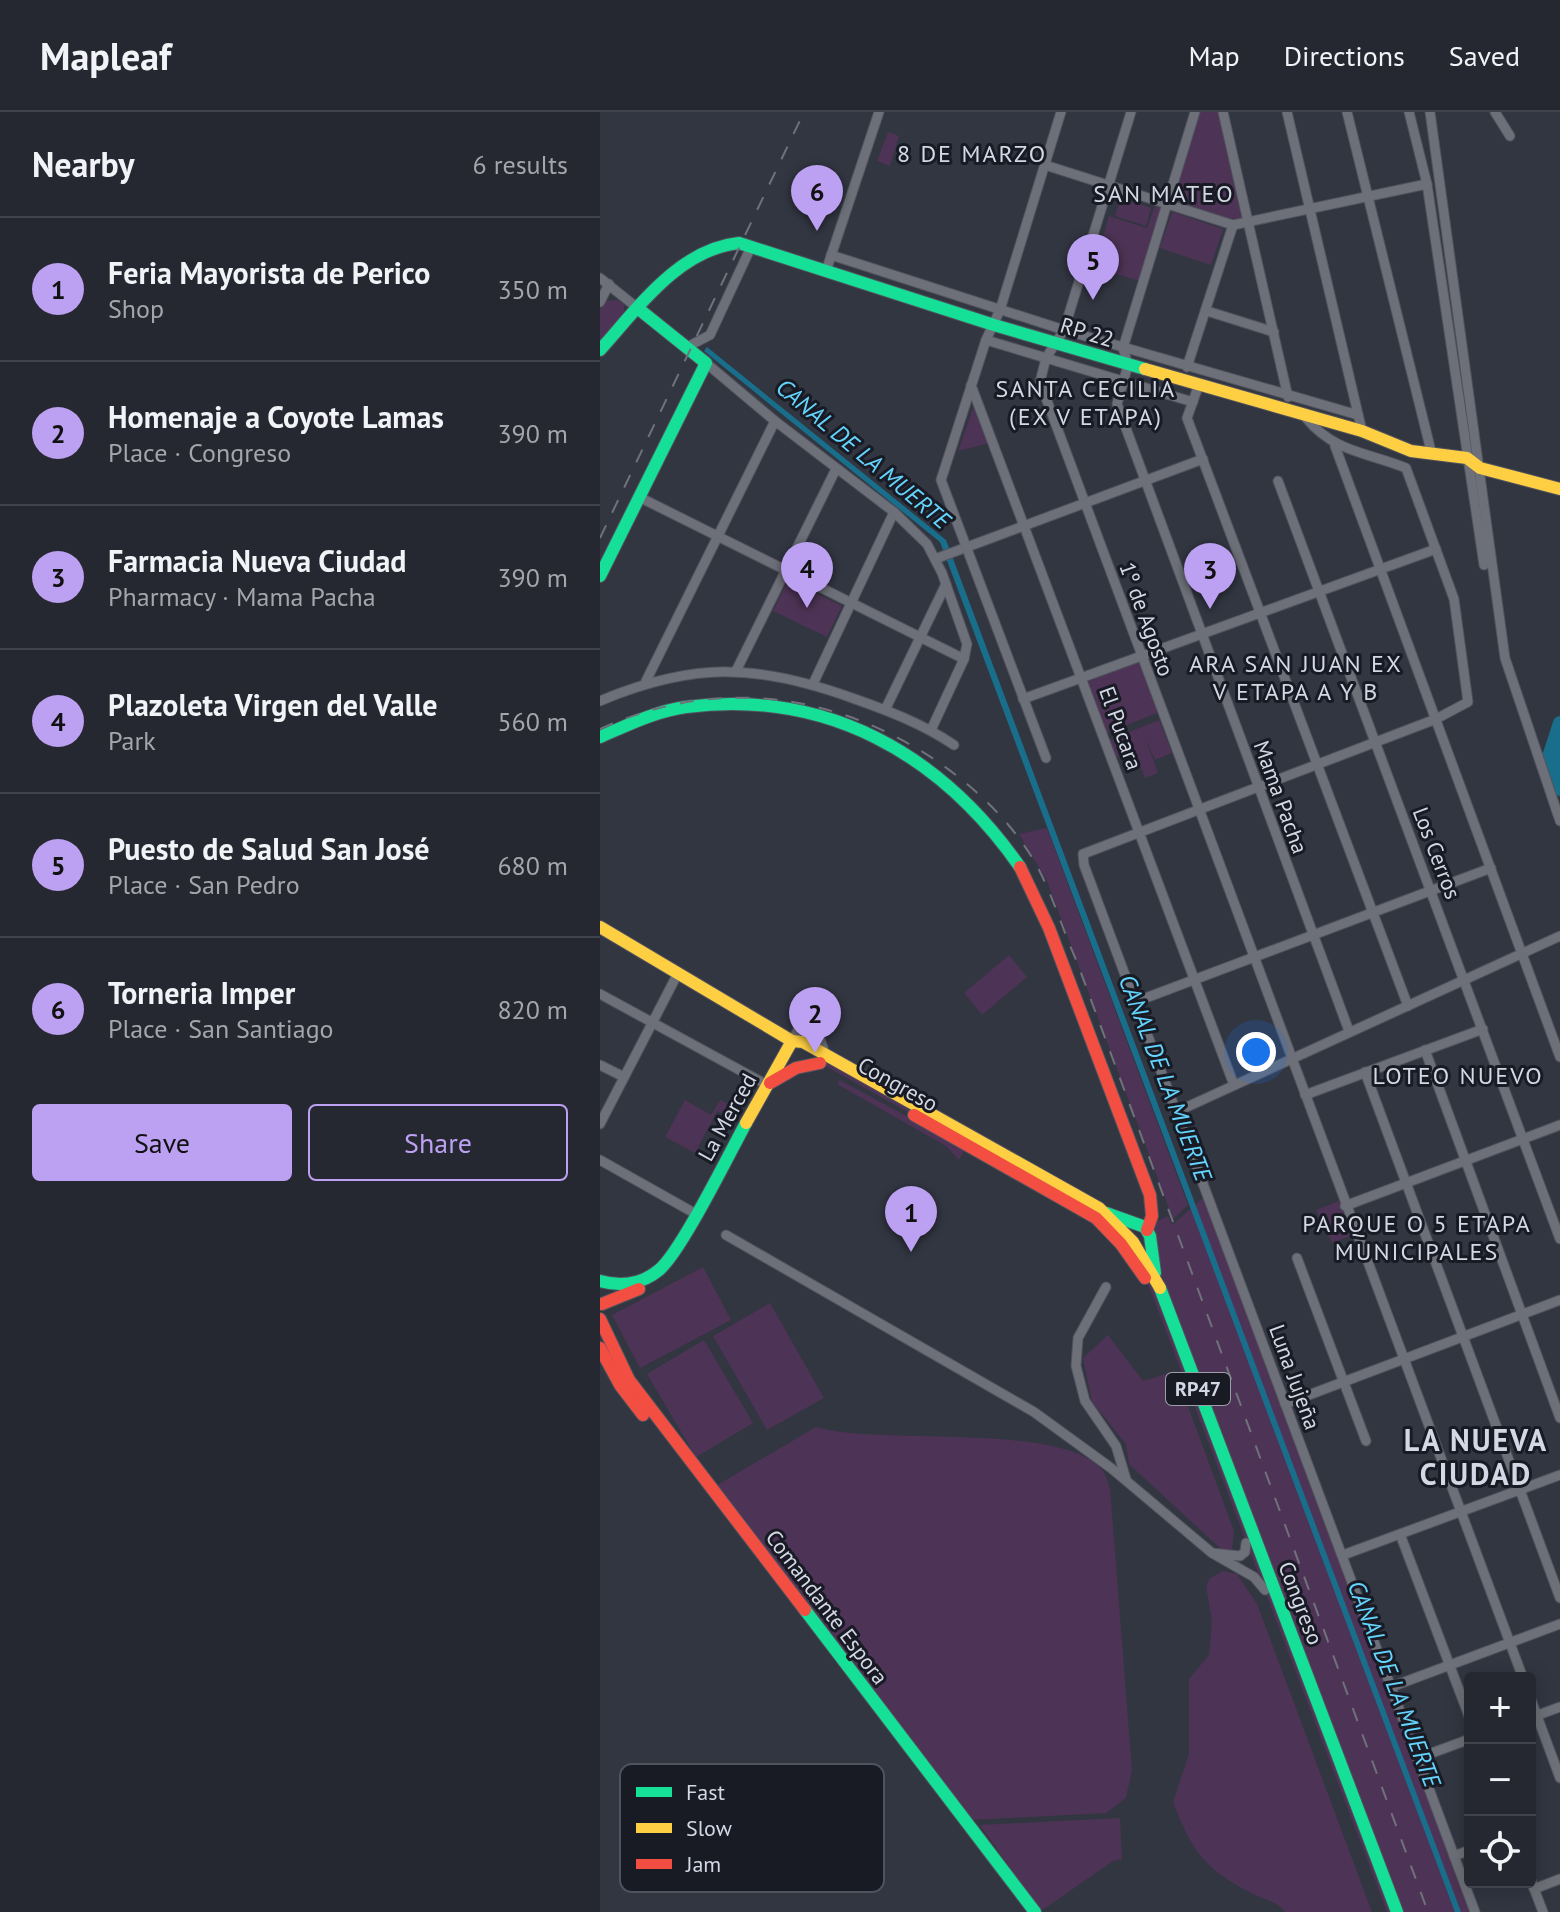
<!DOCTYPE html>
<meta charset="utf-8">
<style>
:root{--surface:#262831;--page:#32343d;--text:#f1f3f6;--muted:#a4a6ab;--line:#42444d;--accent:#bca0f2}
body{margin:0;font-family:"PT Sans",sans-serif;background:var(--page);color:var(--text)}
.controls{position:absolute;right:24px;bottom:24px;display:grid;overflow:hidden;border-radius:8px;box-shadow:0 4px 20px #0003}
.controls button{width:72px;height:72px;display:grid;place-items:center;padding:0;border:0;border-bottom:2px solid var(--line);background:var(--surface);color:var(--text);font:40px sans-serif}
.you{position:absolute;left:656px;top:940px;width:28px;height:28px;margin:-20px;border:6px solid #fff;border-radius:50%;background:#1a73e8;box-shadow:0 0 0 12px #1a73e833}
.badge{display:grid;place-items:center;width:52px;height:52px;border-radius:50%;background:var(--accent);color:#111;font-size:26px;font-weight:700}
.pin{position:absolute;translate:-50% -66px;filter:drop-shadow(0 2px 4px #0008)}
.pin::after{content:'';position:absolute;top:42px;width:28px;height:24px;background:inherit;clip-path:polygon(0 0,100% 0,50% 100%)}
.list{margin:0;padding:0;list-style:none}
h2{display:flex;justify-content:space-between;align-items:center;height:104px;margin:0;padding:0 32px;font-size:34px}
h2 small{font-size:26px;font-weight:400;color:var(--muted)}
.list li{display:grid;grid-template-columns:52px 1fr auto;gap:24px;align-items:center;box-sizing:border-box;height:144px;padding:0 32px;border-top:2px solid var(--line)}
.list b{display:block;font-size:30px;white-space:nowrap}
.list p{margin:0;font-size:26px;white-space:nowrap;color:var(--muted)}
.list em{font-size:26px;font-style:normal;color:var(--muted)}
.actions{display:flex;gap:16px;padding:24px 32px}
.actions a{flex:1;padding:18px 0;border:2px solid var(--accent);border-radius:8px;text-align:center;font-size:28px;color:var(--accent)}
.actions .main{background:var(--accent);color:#111}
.icon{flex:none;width:44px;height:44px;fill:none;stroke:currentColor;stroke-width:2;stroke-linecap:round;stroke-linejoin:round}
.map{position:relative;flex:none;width:960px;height:1800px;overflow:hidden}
header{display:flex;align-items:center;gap:48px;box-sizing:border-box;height:112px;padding:0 40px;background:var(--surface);border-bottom:2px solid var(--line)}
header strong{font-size:38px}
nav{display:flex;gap:44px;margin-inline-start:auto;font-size:28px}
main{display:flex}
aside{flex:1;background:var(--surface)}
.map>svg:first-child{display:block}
</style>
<header>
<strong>Mapleaf</strong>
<nav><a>Map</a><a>Directions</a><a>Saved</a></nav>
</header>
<main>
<aside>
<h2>Nearby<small>6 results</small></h2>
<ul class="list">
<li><span class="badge">1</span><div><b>Feria Mayorista de Perico</b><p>Shop</p></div><em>350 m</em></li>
<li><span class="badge">2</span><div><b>Homenaje a Coyote Lamas</b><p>Place · Congreso</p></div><em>390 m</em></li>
<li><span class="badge">3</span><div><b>Farmacia Nueva Ciudad</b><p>Pharmacy · Mama Pacha</p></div><em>390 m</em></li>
<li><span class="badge">4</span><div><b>Plazoleta Virgen del Valle</b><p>Park</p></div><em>560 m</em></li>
<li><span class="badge">5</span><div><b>Puesto de Salud San José</b><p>Place · San Pedro</p></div><em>680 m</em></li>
<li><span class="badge">6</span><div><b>Torneria Imper</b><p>Place · San Santiago</p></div><em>820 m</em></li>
</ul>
<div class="actions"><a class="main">Save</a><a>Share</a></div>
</aside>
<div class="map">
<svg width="960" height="1800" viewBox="0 0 960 1800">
<rect width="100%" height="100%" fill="#323641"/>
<g fill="#4d3355">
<path d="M 600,0 L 619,0 L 644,106 L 630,109 L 573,91 Z"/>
<path d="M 288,20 L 299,24 L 290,54 L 277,49 Z"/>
<path d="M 521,86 L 551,96 L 546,114 L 515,104 Z"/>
<path d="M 555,94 L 566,97 L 543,170 L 494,155 L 509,104 L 547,116 Z"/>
<path d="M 572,100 L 623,117 L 611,153 L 560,136 Z"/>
<path d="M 18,188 L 24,193 L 25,208 L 0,232 L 0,197 L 4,189 Z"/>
<path d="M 376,288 L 390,331 L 358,339 Z"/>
<path d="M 188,468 L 242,494 L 227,525 L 173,499 Z"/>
<path d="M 539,549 L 559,600 L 505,622 L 485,571 Z"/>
<path d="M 559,608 L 572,641 L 555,648 L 545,625 L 558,661 L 545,666 L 535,641 L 515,645 L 509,628 Z"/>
<path d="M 447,716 L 588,1093 L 573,1107 L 447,769 L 419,722 Z"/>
<path d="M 409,843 L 427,865 L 382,903 L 364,881 Z"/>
<path d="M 225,942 L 499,1096 L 546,1149 L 547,1114 L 568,1104 L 572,1113 L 604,1085 L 871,1800 L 787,1800 L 548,1172 L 494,1104 L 220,951 Z"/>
<path d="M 240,968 L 365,1036 L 359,1048 L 346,1034 L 237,972 Z"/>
<path d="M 85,988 L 111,1003 L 120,988 L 128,992 L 123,1002 L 117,999 L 95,1041 L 65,1025 Z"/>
<path d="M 739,1089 L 752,1123 L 732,1131 L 716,1098 Z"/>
<path d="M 103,1155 L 131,1208 L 40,1256 L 12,1203 Z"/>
<path d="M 170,1191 L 224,1286 L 167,1318 L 113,1224 Z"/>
<path d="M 508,1223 L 543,1269 L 575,1259 L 634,1419 L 632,1438 L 621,1437 L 529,1352 L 526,1332 L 492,1290 L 483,1246 Z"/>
<path d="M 104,1228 L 153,1311 L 96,1345 L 47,1262 Z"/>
<path d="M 216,1315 C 280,1334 465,1309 503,1359 C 506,1363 508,1371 510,1376 L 532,1658 L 526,1686 L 506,1701 L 370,1708 L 114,1375 Z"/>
<path d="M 623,1459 L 637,1462 L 657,1492 L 772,1800 L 685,1800 C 677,1789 665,1788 653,1782 C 604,1756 593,1741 573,1690 L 589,1642 L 589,1567 L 609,1543 L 612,1509 L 606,1474 L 610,1466 Z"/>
<path d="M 520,1706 L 522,1747 L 513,1749 L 441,1799 L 380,1713 Z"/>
</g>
<g fill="#196f8b">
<path d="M 107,235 L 346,428 L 861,1800 L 855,1800 L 340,430 L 104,239 Z"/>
<path d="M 960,611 L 960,677 L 949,645 Z"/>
</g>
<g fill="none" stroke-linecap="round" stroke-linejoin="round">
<path stroke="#196f8b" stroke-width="14" d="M 960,611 L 949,645 L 960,677"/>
<g stroke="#50535d" stroke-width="11">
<g id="street">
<path d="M 531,0 L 464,218 L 446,246 L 440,270 L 923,1566"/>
<path d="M 595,0 L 523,236 L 528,253 L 517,292 L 749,919"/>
<path d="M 623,0 L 688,285"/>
<path d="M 687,0 L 762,319"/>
<path d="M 747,0 L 831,339"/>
<path d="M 809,0 L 827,72 L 884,453"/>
<path d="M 830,0 L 905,546 L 960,709"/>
<path d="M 895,0 L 910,24"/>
<path d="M 445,53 L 633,113 L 827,72"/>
<path d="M 231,143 L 464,218 L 758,303"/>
<path d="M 226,159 L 279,0"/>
<path d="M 0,166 L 40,198"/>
<path d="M 0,190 L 9,172"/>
<path d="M 607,199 L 674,220"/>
<path d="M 386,228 L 593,290"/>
<path d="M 89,234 L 110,223 L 151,135"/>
<path d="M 106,251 L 175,309 L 294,400 L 327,432 L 342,461 L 367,532 L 364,547 L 331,618"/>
<path d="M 587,255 L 633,113"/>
<path d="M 371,273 L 634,973"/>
<path d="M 598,275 L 587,306 L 808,894"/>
<path d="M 706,306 C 735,341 767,340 806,356 L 854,487 L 868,590 L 836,607 L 483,742 L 484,753 L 875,1800"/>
<path d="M 735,334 L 960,945"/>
<path d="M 678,369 L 960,1127"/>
<path d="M 39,385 L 364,547"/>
<path d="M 335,447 L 603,347"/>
<path d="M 136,559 L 236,357"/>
<path d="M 46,569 L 175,309"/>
<path d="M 213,572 L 294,400"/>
<path d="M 423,587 L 836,437"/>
<path d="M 0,589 C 95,549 159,552 255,587 C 289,599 323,612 354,633"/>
<path d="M 285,598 L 346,472"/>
<path d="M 446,646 L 341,368 L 386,228 L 400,198 L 461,0"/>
<path d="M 0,882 L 167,973"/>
<path d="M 535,890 L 891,756"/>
<path d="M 210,896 L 225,942"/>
<path d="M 192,929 L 210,896"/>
<path d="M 825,938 L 960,1306"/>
<path d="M 0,953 L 24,965"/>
<path d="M 765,960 L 960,1486"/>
<path d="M 705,983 L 883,917"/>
<path d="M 576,1000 L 960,824"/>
<path d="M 0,1012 L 77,863"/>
<path d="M 0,1048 L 96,1102"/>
<path d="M 745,1094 L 960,1013"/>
<path d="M 126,1123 L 434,1300 L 511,1356 L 612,1441"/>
<path d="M 697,1146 L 766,1329"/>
<path d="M 506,1175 L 478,1226 L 476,1254 L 485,1289 L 516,1334 L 526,1367"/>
<path d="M 685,1292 L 960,1188"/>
<path d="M 800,1422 L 870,1607"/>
<path d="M 646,1431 L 645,1440 L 640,1444 L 612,1441 L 654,1465 L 665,1478"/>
<path d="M 743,1443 L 960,1363"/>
<path d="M 791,1575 L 960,1512"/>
<path d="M 930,1585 L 960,1666"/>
<path d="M 930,1606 L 960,1595"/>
<path d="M 818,1646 L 870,1627"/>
<path d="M 854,1744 L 870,1738"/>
<path d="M 930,1766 L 943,1800"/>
<path d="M 934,1777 L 960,1767"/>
</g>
</g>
<g stroke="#50535d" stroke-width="14">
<g id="fast">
<path d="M 0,238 C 38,196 79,137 139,131 L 394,213 L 545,257"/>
<path d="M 0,464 L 106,251 L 40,198"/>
<path d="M 0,625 C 28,613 56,599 86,595 C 227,577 341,642 420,755"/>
<path d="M 506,1101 L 545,1115 L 550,1124 L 555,1161"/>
<path d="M 0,1169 C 21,1175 42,1172 59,1158 C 81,1140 129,1042 146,1011"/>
<path d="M 560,1176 L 797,1800"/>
<path d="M 205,1498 L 435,1800"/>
</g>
</g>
<g stroke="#50535d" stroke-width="14">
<g id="slow">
<path d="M 545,257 L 762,319 L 811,339 L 867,346 L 880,356 L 960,377"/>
<path d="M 0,815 L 192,929 L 146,1011"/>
<path d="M 192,929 L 203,930 L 499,1096 L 533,1130 L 560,1176"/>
</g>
</g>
<g stroke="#50535d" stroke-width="14">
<g id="jam">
<path d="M 420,755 L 449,816 L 550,1083 L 552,1104 L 547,1118"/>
<path d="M 170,971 L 196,956 L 220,951"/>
<path d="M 314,1003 L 496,1106 L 521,1132 L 545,1166"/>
<path d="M 2,1192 L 39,1177"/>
<path d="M 0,1207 L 29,1268 L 205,1498"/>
<path d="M 0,1236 L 20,1273 L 43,1303"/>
</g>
</g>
<use href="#street" stroke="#6d7078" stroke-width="9"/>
<use href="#fast" stroke="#16e098" stroke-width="12"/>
<use href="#slow" stroke="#ffcf43" stroke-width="12"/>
<use href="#jam" stroke="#f24e42" stroke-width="12"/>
<g stroke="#70727b" stroke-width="2" stroke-dasharray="14 14" stroke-linecap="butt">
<path d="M 0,426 L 204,0"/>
<path d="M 0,617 C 117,564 237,580 341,652 C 378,678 415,714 437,754 C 453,784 463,819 477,850 L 828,1800"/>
</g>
</g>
<g text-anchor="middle" stroke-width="6" stroke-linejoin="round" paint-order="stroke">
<rect fill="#181a24" stroke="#9c9fab" stroke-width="2" x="566" y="1261" width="64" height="32" rx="6"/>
<g font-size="20" font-weight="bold" fill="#d4d8e5">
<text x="598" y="1284">RP47</text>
</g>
<g font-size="22" fill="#d4d8e5" stroke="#181a24">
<text transform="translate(487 220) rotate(17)" y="8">RP 22</text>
<text transform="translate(547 507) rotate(70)" y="8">1º de Agosto</text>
<text transform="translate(521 616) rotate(70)" y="8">El Pucara</text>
<text transform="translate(681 685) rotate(70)" y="8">Mama Pacha</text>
<text transform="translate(837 741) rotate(69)" y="8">Los Cerros</text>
<text transform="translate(298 972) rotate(29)" y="8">Congreso</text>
<text transform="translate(127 1005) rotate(-61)" y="8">La Merced</text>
<text transform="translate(695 1265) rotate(70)" y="8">Luna Jujeña</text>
<text transform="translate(701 1491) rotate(69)" y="8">Congreso</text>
<text transform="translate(227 1495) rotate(53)" y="8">Comandante Espora</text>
</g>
<g font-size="24" letter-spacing="2" fill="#d4d8e5" stroke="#181a24">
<text x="372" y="50">8 DE MARZO</text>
<text x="564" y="90">SAN MATEO</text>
<text x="486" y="285">SANTA CECILIA<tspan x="486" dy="28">(EX V ETAPA)</tspan></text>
<text x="696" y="560">ARA SAN JUAN EX<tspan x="696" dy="28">V ETAPA A Y B</tspan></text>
<text x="858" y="972">LOTEO NUEVO</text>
<text x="817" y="1120">PARQUE O 5 ETAPA<tspan x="817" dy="28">MUNICIPALES</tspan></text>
</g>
<g font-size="24" font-style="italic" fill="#64d4fd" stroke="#181a24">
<text transform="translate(263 342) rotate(40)" y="8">CANAL DE LA MUERTE</text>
<text transform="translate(565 966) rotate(69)" y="8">CANAL DE LA MUERTE</text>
<text transform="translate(794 1572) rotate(69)" y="8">CANAL DE LA MUERTE</text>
</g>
<g font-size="30" font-weight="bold" letter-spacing="2" fill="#d4d8e5" stroke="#181a24">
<text x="876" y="1339">LA NUEVA<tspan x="876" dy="34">CIUDAD</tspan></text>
</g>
</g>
<rect x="20" y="1652" width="264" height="128" rx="12" fill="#181a24" stroke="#50535e" stroke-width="2"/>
<rect x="36" y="1675" width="36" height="10" fill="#16e098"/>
<rect x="36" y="1711" width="36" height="10" fill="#ffcf43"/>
<rect x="36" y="1747" width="36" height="10" fill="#f24e42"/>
<g font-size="22" fill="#d4d8e5">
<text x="86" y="1688">Fast</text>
<text x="86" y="1724">Slow</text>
<text x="86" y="1760">Jam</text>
</g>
</svg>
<div class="controls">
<button>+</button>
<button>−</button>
<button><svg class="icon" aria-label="locate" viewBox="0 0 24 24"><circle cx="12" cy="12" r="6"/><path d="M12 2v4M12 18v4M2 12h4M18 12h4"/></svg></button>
</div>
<div class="you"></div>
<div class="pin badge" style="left:311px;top:1140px">1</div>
<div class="pin badge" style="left:215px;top:941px">2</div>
<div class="pin badge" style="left:610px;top:497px">3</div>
<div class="pin badge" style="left:207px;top:496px">4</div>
<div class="pin badge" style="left:493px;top:188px">5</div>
<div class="pin badge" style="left:217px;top:119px">6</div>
</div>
</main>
